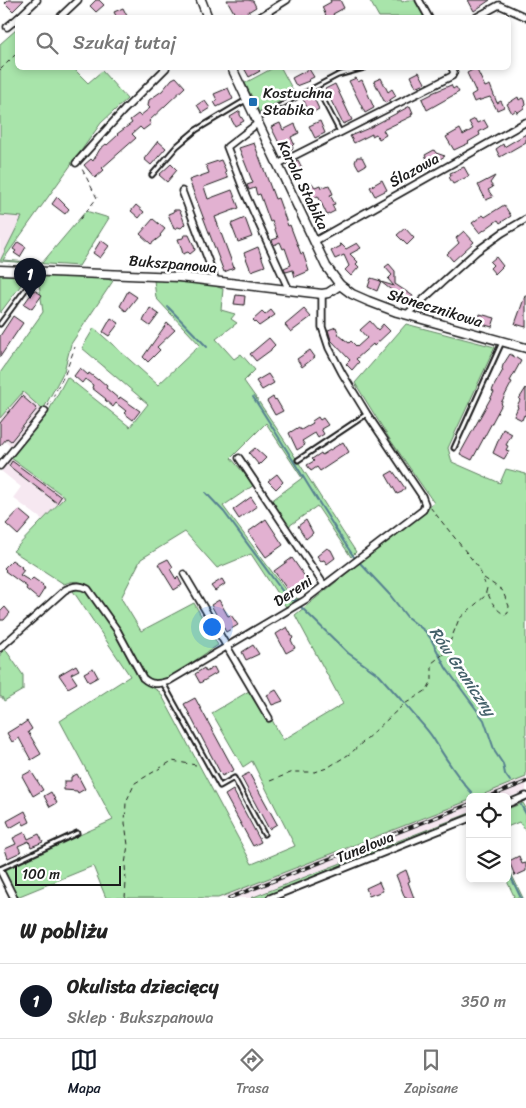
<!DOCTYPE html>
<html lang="pl">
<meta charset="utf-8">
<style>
:root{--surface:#fff;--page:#f2f2f2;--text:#222;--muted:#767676;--line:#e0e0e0;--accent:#111827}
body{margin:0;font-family:Sriracha,sans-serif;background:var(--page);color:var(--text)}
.controls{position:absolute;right:15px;bottom:15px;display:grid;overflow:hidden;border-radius:8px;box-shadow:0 2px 8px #0003}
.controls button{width:45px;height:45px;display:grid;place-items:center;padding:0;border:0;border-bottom:1px solid var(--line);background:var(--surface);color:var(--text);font:25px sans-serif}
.scale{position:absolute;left:15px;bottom:12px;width:106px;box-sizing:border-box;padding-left:5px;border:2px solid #1c1c1c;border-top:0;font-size:14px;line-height:18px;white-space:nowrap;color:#1c1c1c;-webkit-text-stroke:4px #fff;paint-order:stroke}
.you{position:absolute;left:211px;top:626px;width:18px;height:18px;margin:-12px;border:4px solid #fff;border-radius:50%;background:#1a73e8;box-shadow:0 0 0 8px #1a73e833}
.badge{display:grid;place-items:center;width:32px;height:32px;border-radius:50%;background:var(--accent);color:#fff;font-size:16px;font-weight:700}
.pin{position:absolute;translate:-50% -41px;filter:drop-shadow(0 1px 2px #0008)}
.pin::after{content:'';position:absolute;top:26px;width:18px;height:15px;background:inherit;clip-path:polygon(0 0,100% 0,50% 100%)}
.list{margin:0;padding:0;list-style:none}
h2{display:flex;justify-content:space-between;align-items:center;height:65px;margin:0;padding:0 20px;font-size:21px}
h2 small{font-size:16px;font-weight:400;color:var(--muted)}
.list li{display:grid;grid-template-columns:32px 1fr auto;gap:15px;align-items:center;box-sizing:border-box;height:75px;padding:0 20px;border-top:1px solid var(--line)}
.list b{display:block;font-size:19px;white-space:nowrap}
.list p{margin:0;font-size:16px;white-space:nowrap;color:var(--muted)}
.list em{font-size:16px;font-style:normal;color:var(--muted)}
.icon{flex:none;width:28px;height:28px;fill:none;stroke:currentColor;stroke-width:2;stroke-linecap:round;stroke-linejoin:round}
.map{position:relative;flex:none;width:526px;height:898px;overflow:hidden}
.search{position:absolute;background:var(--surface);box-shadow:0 2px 8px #0003;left:15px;right:15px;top:15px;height:55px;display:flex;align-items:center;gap:12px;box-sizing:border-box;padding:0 18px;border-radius:8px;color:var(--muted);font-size:19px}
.sheet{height:140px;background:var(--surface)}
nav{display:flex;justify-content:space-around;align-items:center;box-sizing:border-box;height:70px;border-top:1px solid var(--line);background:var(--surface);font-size:14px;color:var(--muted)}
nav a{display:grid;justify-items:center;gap:2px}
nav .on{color:var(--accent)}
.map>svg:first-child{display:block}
</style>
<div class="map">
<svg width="526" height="898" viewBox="0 0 526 898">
<rect width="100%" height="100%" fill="#fff"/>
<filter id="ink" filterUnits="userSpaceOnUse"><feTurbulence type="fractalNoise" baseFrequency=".02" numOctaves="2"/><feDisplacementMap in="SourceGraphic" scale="10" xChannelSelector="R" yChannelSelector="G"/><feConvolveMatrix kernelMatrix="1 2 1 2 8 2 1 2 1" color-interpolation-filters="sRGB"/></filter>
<g filter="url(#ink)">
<g fill="#f6e8f1">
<path d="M 0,215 L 23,216 L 0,261 Z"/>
<path d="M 23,392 L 43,410 L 10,446 L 0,437 L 0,418 Z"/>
<path d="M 11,458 L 65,497 L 43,520 L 13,498 L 21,487 L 1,471 Z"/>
<path d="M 526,777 L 526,791 L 507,798 L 507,797 L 477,797 Z"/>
<path d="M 470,800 L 470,813 L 379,849 L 251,898 L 218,898 Z"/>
</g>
<g fill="#a8e4aa" stroke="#628063">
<path d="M 372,0 L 401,0 L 402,2 L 407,0 L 416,0 L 426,17 L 379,17 L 370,1 Z"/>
<path d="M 17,29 L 18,68 L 73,68 L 88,83 L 102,71 L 127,99 L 101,123 L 3,260 L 42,263 L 86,211 L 109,218 L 79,266 L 0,261 L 22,217 L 0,215 L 0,44 Z"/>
<path d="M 273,68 L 281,68 L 295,94 L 259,112 L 245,83 Z"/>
<path d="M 0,273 L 30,273 L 0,313 Z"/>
<path d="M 44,274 L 98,276 L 113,281 L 71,344 L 64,371 L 43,410 L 23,392 L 0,418 L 0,373 L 43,312 L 38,277 Z"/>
<path d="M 154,280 L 210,284 L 223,289 L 221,310 L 235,314 L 231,319 L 237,323 L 216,339 L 234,359 L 241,354 L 255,370 L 244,381 C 284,436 318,495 356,552 L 351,557 L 317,506 L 289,526 L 271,501 L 302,478 L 266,423 L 231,458 L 254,485 L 223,506 L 290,596 L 299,599 L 286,607 L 251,554 L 217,568 L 185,532 L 141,559 L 121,598 L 141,631 L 194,603 L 218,645 L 169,678 L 159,681 L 149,679 L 137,664 L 93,591 C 83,581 77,579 64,584 L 13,551 L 65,497 L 11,458 L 47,414 L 67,377 L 130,427 L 148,404 L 82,348 L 94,328 L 158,385 L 200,345 L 156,298 Z"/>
<path d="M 406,324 L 495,347 L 448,448 L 452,462 L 500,483 L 506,469 L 526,474 L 526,777 L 477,797 L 470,797 L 470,800 L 218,898 L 106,898 L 93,866 L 17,897 L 4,869 L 113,820 L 60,721 L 130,676 L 73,591 L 79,589 L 88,593 L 112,628 L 140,680 L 160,692 L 252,864 L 295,846 L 252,761 L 243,767 L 212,713 L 249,691 L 268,723 L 272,720 L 283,740 L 343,704 L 295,615 L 434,503 L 389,438 L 355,383 Z"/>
<path d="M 5,649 L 23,675 L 23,690 L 4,701 L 2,697 L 0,697 L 0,654 Z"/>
<path d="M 523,803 L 526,808 L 526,831 L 519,822 L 507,827 L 507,809 Z"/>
<path d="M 470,813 L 470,815 L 388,849 L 262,898 L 251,898 Z"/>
<path d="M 507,865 L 523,898 L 512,898 L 514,896 L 506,879 Z"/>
</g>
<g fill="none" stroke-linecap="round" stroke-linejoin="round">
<g stroke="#568190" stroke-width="2">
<path d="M 168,307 L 207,347"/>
<path d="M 253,397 C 288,450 319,505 354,557"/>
<path d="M 206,493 L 224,512 L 289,600 L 296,600"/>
<path d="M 360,563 L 390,595 L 407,617 L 425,631 L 431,639 L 446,668 L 484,720 L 495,752 L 503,764 L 505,774 L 510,781"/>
<path d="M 301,607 L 348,653 L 379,675 L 404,703"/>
<path d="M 406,705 C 414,716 426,727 433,738 C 445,757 456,776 472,793"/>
<path d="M 521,805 L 526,814"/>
<path d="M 507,869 L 521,898"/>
</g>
</g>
<g fill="#e2b1d1" stroke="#1c1c1c">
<path d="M 8,0 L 24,0 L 13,11 L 5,3 Z"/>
<path d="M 96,0 L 99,0 L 104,5 L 96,12 L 90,6 Z"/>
<path d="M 227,0 L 248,0 L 253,1 L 256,7 L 243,15 L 241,13 L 236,16 Z"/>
<path d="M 330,0 L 340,0 L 344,8 L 333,14 L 335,18 L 327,18 L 322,7 L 331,2 Z"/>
<path d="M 468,0 L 490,0 L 474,11 Z"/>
<path d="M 123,8 L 128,18 L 117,18 L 114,12 Z"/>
<path d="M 244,68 L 257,68 L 260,71 L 249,77 Z"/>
<path d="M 476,68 L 485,87 L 490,85 L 497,103 L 501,101 L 504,107 L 497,110 L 490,97 L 474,102 L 471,95 L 476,92 L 467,73 Z"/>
<path d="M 309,69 L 314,77 L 308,80 L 309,81 L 296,86 L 292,78 Z"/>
<path d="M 419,72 L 425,83 L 416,87 L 411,76 Z"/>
<path d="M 176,77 L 185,87 L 149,121 L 151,124 L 143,130 L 140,127 L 132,134 L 136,138 L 102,168 L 104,170 L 95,178 L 84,165 L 91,159 L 93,161 L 100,149 L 106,144 L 107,145 L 118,135 L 117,134 L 132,123 L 130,120 L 138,114 L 140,116 L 150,108 L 148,106 L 149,100 L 162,91 L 172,79 Z"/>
<path d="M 356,78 L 358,82 L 362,80 L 374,108 L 365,113 L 349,81 Z"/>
<path d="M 381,78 L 388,92 L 392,89 L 396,96 L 385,103 L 374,81 Z"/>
<path d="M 335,84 L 352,120 L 343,124 L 325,89 Z"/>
<path d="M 451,85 L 453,89 L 456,87 L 459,92 L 427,110 L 422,99 L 432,94 L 432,93 Z"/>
<path d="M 228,88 L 233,99 L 217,107 L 214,102 L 217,100 L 214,94 Z"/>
<path d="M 312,94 L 319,109 L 310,114 L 303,99 Z"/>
<path d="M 518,97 L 519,100 L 522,98 L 525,100 L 526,105 L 524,107 L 524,108 L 517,113 L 516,110 L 512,113 L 507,104 Z"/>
<path d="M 203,101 L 205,101 L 210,108 L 202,113 L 197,105 Z"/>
<path d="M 410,106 L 413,113 L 411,114 L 412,116 L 383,130 L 386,135 L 379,139 L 376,134 L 372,136 L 372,134 L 354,143 L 350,136 L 369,128 Z"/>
<path d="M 240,111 L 240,115 L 244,121 L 235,126 L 230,117 Z"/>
<path d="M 475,119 L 477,123 L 484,120 L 488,127 L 479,132 L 480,135 L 468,142 L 469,143 L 454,150 L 446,137 L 460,129 L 463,135 L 473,129 L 469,122 Z"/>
<path d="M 320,121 L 325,133 L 315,138 L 309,126 Z"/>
<path d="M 280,123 L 283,130 L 295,124 L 299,133 L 291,137 L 294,144 L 292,146 L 293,148 L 284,153 L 271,127 Z"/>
<path d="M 526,134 L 526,142 L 500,157 L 496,149 L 503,144 L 504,147 Z"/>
<path d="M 158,141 L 166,148 L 151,165 L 144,159 Z"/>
<path d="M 254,143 L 275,199 L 278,198 L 288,226 L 290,225 L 301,254 L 303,253 L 309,271 L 295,277 L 293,270 L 286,272 L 284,268 L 291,265 L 285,248 L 283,249 L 280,242 L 274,245 L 272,240 L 278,238 L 272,221 L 270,222 L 260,194 L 257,195 L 255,188 L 249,190 L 247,185 L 253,183 L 239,148 Z"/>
<path d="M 434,150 L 436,153 L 445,156 L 430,165 L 425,155 Z"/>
<path d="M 357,157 L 362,157 L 366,165 L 359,169 L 355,162 Z"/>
<path d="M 221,160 L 226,171 L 225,172 L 228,178 L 204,187 L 208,199 L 232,190 L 239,208 L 215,217 L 234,268 L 224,272 L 189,180 L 209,173 L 206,165 Z"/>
<path d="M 298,160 L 303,170 L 295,174 L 290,164 Z"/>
<path d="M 171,164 L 177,170 L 167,182 L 159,175 Z"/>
<path d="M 464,167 L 469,176 L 453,184 L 449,177 L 451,176 L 450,173 Z"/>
<path d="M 495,176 L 490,183 L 493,187 L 488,190 L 493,197 L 486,200 L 478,185 Z"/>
<path d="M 382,180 L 387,190 L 375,196 L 370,187 Z"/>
<path d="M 312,183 L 315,187 L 320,185 L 321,188 L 329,185 L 333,194 L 330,195 L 335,204 L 332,205 L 335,211 L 327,215 L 318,196 L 307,201 L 303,188 Z"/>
<path d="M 57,197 L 69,209 L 65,214 L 52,204 Z"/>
<path d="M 136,205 L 144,212 L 139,218 L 131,211 Z"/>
<path d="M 504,205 L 511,216 L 500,223 L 498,220 L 480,233 L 472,223 L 483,215 L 485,217 Z"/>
<path d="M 174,210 L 179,210 L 181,213 L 185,224 L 181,228 L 178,227 L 174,229 L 168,214 L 173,212 Z"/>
<path d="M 245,218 L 252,237 L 238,242 L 231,224 Z"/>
<path d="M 153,219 L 165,229 L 160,235 L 161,236 L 151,244 L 140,234 Z"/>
<path d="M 405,228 L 414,238 L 407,245 L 397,235 Z"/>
<path d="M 464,231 L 474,242 L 453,261 L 447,254 L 459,243 L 456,238 Z"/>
<path d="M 184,235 L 189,235 L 194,246 L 195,250 L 190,254 L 188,252 L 183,254 L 181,247 L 178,239 L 183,238 Z"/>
<path d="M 101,240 L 109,246 L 100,258 L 93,253 Z"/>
<path d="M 18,242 L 26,247 L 20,257 L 14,253 L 16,251 L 13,249 Z"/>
<path d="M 340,243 L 346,249 L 357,243 L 361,248 L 350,254 L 358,262 L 356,264 L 359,267 L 351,276 L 345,270 L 349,266 L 344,255 L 335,259 L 331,251 L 341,246 Z"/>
<path d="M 258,247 L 265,266 L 251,271 L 244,253 Z"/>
<path d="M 496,257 L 503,266 L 495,274 L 490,268 L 493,265 L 490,262 Z"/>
<path d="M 389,264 L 395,271 L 395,284 L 413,296 L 408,303 L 381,282 L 394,286 L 388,279 L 392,275 L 385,267 Z"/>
<path d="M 371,278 L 381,281 L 377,291 L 368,287 Z"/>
<path d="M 34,290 L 42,295 L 32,309 L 24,304 Z"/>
<path d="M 128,291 L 137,297 L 126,311 L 120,306 Z"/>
<path d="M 236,295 L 245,296 L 244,305 L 234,304 Z"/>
<path d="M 525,296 L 526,296 L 526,327 L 515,324 Z"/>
<path d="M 150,308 L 159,314 L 150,326 L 143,321 Z"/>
<path d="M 304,309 L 311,317 L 291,332 L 285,325 Z"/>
<path d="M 271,310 L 275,315 L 259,326 L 253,320 L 262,312 L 265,315 Z"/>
<path d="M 480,314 L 495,318 L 492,327 L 478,323 Z"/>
<path d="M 13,316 L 23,323 L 0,357 L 0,336 Z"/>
<path d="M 111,318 L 119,323 L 109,336 L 103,332 Z"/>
<path d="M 370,321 L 378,330 L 383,324 L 390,331 L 374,346 L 373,344 L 356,359 L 359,362 L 352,370 L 346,364 L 350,360 L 331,340 L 328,330 L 336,327 L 339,335 L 349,343 L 351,341 L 357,347 L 367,338 L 360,330 Z"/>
<path d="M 167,323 L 175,330 L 157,347 L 160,350 L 148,362 L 143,357 Z"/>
<path d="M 269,338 L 275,345 L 271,349 L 271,350 L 256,361 L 250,354 Z"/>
<path d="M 310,350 L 315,357 L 302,367 L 297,359 Z"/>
<path d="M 510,354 L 521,361 L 510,381 L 512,382 L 501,403 L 502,404 L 472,460 L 460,454 L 462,450 L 494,392 L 492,391 L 494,386 L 503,370 L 502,369 L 503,365 Z"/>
<path d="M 80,368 L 88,375 L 89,373 L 98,380 L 99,379 L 107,386 L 106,388 L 119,399 L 120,397 L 140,411 L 133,420 L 124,413 L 126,411 L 116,403 L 113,407 L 105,400 L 106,399 L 92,388 L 93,385 L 85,379 L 82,383 L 74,376 Z"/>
<path d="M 268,374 L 274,383 L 262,390 L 256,381 Z"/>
<path d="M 526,388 L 526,416 L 524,415 L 522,420 L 514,416 L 518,407 L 517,406 L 520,400 L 519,399 Z"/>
<path d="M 22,396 L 37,409 L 11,441 L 7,438 L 0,446 L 0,423 Z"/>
<path d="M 273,397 L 275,400 L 276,399 L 283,411 L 275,415 L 267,401 Z"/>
<path d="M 318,417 L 320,420 L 323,418 L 328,425 L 321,429 L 324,434 L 318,438 L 315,433 L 302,441 L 305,445 L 297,450 L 289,433 L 299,427 L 301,430 L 313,423 L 312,421 Z"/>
<path d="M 503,429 L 512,434 L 506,445 L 508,446 L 506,450 L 509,451 L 504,459 L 493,453 Z"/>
<path d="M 343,442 L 349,452 L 320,471 L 317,467 L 311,471 L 307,465 L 314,461 L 312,459 L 321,453 L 322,455 Z"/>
<path d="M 255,448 L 266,458 L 259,465 L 249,453 Z"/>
<path d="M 12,461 L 61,497 L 57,503 L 9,466 Z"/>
<path d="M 393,471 L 405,488 L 402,492 L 397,494 L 386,475 Z"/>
<path d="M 277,474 L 283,482 L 276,489 L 268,481 Z"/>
<path d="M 251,497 L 257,506 L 239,519 L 233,510 Z"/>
<path d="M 19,510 L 31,520 L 18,535 L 6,524 Z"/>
<path d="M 266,519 L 283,545 L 266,557 L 248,532 Z"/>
<path d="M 306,520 L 313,533 L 306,539 L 298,526 Z"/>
<path d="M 327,548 L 331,550 L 335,558 L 327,564 L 324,560 L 321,561 L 317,556 Z"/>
<path d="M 292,558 L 310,584 L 292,596 L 274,571 Z"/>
<path d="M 168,559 L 173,567 L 170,569 L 176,579 L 178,577 L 182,585 L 174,590 L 158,564 Z"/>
<path d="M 12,560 L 22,567 L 21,568 L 24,570 L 20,575 L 30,581 L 33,578 L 43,585 L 42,586 L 45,588 L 38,599 L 26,589 L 27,587 L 5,571 L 6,570 L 4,568 Z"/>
<path d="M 222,579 L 225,584 L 215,591 L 211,586 Z"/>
<path d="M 219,600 L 228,616 L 231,615 L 238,625 L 226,632 L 211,605 Z"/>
<path d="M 5,607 L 10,613 L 4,620 L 0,620 L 0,612 Z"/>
<path d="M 287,627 L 293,638 L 291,640 L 295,648 L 286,653 L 276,634 Z"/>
<path d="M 253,645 L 259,654 L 246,660 L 242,652 Z"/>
<path d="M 76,665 L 79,670 L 71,674 L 77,683 L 68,688 L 59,675 Z"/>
<path d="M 214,667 L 217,673 L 200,683 L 195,674 L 204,668 L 206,672 Z"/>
<path d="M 93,668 L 98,677 L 89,682 L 84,673 Z"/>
<path d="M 276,690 L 283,701 L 272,705 L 267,695 Z"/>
<path d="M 195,698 L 234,770 L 222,776 L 184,704 Z"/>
<path d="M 27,721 L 32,729 L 28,732 L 41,754 L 31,760 L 19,738 L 12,742 L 7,733 L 20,725 L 20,726 Z"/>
<path d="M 31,771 L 43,790 L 33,796 L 22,776 Z"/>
<path d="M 249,773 L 277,824 L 269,829 L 241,777 Z"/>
<path d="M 77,774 L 85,789 L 78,793 L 77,791 L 64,790 L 64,781 L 71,781 L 71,777 Z"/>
<path d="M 233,790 L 261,842 L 253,846 L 225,795 Z"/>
<path d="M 51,792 L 57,803 L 50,807 L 44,796 Z"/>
<path d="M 25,811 L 30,822 L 24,825 L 22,821 L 10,828 L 7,821 Z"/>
<path d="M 25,832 L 28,839 L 39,834 L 43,842 L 31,847 L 29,841 L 18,846 L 21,852 L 8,858 L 5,849 L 16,844 L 13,838 Z"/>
<path d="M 519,856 L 522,864 L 526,863 L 526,871 L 515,876 L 509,861 Z"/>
<path d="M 406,870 L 410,881 L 408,882 L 414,898 L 405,898 L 396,875 Z"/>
<path d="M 379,882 L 383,891 L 369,896 L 366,888 Z"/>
</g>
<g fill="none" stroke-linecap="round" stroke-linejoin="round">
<g stroke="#1c1c1c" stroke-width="7">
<g id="service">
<path d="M 318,90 L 340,132"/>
<path d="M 257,118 L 338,75 L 364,68"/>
<path d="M 152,175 L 177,146 L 196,130 L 246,100"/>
<path d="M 0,324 L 34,278 L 35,271"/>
<path d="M 454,448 L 502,342"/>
<path d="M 298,460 L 367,414"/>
<path d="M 163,683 L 220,786 L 234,778 L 264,834"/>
<path d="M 0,869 L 77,833"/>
</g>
</g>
<g stroke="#1c1c1c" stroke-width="9">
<g id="minor">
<path d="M 419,0 L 429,18"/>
<path d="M 18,18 L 37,0"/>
<path d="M 59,18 L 78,0"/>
<path d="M 258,18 L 287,0"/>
<path d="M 475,18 L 499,5 L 526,17"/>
<path d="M 7,27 L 18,18"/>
<path d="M 258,123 L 227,147 L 244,191 L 289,290"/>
<path d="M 76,163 L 124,110 L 166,68"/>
<path d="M 278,164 L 452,76 L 454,72 L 452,68"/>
<path d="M 182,191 L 216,281"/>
<path d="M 315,241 L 526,122"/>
<path d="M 407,314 L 477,251 L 502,233 L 526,219"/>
<path d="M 239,458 L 324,585"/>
<path d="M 0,466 L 45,411"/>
<path d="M 184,574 L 269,718"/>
<path d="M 0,648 L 65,590 C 74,585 79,585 88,589 L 117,630 L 143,678 C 152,686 158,684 169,681 L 305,600 L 423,510 L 425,504 L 422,496 L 367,414 L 342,373 L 329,348 L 322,327 L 322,294"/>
<path d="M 507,804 L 526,796"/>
<path d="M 0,870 L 14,898"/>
<path d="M 270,898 L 470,818"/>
</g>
</g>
<g stroke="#1c1c1c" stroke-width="11">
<g id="tertiary">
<path d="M 201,0 L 208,18"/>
<path d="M 232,68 L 326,266 L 340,285 L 352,294 L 368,301 L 397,312 L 526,348"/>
<path d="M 0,270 L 179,277 L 322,294 L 328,293 L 340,285"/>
</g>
</g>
<g stroke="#1c1c1c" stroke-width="1" stroke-dasharray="5 4" stroke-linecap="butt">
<path d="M 0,70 L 18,52"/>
<path d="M 80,219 L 97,198 L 81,167"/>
<path d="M 48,406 L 65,374 L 75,347"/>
<path d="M 430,507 L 479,568 L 486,587"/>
<path d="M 484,578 L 502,590 L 509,606 L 508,613 L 505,615 C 495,609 491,602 487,591"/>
<path d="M 270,781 L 293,772 L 315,772 L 327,768 L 351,753 L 403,705 L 427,690 L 432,680 L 432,663 L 446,652 L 459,619 L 485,596 L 487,588"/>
<path d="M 125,898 L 126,882 L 125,864 L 128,845 L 125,823 L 126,802 L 135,783 L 172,761 L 196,765"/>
</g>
<use href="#service" stroke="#fff" stroke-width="3"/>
<use href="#minor" stroke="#fff" stroke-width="5.5"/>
<use href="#tertiary" stroke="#fff" stroke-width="8"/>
<g stroke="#1c1c1c" stroke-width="4">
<g id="rail">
<path d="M 488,797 L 526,782"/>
<path d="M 229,898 L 470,804"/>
</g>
</g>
<use href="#rail" stroke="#fff" stroke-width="2" stroke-dasharray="5.5" stroke-linecap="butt"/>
</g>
</g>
<rect fill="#1f6fb2" stroke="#fff" stroke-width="2" x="248" y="97" width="10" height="10" rx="2.5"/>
<g text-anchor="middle" stroke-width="5" stroke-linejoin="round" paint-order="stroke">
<g font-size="15" fill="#1c1c1c" stroke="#fff" text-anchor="start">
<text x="263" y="98">Kostuchna<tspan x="263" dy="17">Stabika</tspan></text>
</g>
<g font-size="15" fill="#1c1c1c" stroke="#fff">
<text transform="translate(414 170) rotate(-29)" y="5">Ślazowa</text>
<text transform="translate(303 185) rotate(64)" y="5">Karola Stabika</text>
<text transform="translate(173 264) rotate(5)" y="5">Bukszpanowa</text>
<text transform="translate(435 308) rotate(17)" y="5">Słonecznikowa</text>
<text transform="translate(293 591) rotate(-34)" y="5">Dereni</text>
<text transform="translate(365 847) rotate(-22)" y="5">Tunelowa</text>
</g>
<g font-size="16" font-style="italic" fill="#436069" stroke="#fff">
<text transform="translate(463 671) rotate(56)" y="6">Rów Graniczny</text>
</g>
</g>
</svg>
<div class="controls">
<button><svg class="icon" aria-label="locate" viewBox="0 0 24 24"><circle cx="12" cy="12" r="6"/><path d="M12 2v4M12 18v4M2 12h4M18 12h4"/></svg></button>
<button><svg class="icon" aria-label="layers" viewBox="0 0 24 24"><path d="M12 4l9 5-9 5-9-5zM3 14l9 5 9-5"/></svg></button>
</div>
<div class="scale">100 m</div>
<div class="you"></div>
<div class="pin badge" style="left:30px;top:299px">1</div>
<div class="search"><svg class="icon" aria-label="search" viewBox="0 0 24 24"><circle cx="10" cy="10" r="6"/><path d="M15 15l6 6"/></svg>Szukaj tutaj</div>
</div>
<section class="sheet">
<h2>W pobliżu<small></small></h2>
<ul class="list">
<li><span class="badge">1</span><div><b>Okulista dziecięcy</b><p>Sklep · Bukszpanowa</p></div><em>350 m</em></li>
</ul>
</section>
<nav>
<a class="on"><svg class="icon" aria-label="map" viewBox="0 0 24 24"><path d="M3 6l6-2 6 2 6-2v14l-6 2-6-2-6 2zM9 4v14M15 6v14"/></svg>Mapa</a>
<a><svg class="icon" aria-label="directions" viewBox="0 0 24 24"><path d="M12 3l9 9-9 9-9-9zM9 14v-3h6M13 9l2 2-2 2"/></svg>Trasa</a>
<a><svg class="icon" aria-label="saved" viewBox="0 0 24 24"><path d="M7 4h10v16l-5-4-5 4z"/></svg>Zapisane</a>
</nav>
